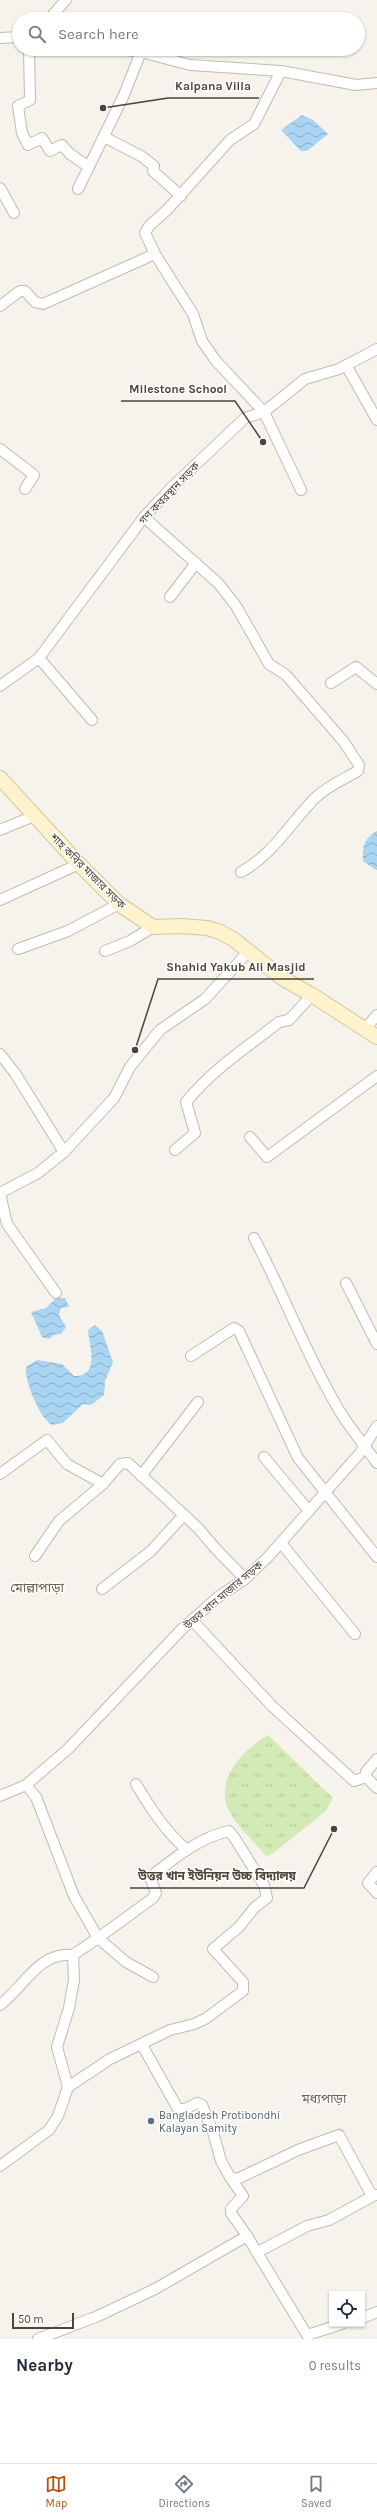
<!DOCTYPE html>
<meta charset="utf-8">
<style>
:root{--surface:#fff;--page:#f2f2f3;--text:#1f2937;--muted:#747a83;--line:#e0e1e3;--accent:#b45309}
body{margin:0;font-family:Karla,"Noto Sans Bengali",sans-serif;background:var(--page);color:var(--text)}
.controls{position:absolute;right:12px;bottom:12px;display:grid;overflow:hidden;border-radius:0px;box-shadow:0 1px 3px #0004}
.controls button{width:36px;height:36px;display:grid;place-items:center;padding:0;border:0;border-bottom:1px solid var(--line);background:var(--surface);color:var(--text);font:20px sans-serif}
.scale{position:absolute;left:12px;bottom:10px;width:62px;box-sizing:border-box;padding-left:4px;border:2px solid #4b4439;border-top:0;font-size:11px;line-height:14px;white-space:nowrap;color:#4b4439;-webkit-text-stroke:3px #fff;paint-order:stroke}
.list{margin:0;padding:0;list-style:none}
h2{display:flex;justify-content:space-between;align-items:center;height:52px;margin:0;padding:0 16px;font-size:17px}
h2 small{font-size:13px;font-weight:400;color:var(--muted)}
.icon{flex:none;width:22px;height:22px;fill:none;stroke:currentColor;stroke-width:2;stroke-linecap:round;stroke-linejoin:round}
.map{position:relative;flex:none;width:377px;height:2339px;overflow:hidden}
.search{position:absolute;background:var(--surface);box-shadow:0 1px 3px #0004;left:12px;right:12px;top:12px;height:44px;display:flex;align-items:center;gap:10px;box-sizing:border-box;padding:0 14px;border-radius:22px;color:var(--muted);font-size:15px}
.sheet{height:124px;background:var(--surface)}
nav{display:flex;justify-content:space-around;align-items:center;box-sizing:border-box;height:56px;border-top:1px solid var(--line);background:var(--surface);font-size:11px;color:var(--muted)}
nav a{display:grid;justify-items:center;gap:2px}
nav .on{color:var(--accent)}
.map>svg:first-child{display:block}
</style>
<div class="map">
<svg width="377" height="2339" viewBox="0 0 377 2339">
<defs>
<pattern id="park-tufts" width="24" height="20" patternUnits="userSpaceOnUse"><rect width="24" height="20" fill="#d2eab5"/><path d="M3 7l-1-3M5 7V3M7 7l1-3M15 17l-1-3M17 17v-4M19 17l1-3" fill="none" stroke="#b6ca9c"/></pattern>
<pattern id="water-waves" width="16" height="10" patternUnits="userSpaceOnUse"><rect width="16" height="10" fill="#a9d4f2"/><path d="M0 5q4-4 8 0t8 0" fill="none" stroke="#8caec5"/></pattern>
</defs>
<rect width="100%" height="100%" fill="#f6f3ec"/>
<path fill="url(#park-tufts)" d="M 268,1735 L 333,1798 L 326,1811 L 272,1854 L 266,1856 C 256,1844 230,1819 226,1804 C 219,1773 245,1749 268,1735 Z"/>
<g fill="url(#water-waves)">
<path d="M 302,115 L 313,120 L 328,134 L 307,151 L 301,151 L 281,130 Z"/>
<path d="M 377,831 L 377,870 L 376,870 L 363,861 C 362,847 364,838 377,831 Z"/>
<path d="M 56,1298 L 65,1298 L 69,1307 L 61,1308 L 59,1315 L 66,1327 L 61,1334 L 54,1335 L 49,1339 L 42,1337 L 31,1312 L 46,1308 Z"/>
<path d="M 95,1325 L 102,1331 L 113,1362 L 105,1381 L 104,1395 L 91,1405 L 83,1404 L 63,1423 L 52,1425 C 40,1419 24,1380 26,1367 L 37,1360 L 62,1364 L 74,1376 C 101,1377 89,1345 88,1330 Z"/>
</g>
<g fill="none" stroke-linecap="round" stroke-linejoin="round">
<g stroke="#c2bbae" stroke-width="12">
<g id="minor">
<path d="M 49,19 L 66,0"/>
<path d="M 0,38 L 19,37"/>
<path d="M 29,49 L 30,100 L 18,106 L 22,133 L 28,145 L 42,138 L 50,151 L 62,145 L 70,154 L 89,167"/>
<path d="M 102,49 L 116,49"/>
<path d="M 120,49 L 141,52 L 190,65 L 281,71 L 356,85 L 377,83"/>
<path d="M 281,71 L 254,124 L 230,140 L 167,210 L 149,226 L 145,233 L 155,254 L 193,314 L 202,341 L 216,361 L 264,412 L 301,490"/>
<path d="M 104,137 L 141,156 L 154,166 L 153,171 L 181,196"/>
<path d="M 0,188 L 14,213"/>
<path d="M 78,189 L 123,97 L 141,52"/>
<path d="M 0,306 L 20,291 L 25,291 L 35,302 L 43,304 L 155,254"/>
<path d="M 346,365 L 377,420"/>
<path d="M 0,449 L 34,475 L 25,489"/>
<path d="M 144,517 L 219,584 L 236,606 L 269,664 L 286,675 L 344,742 L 359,765 L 358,771 C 344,779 328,786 316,797 C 291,822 273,855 241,872"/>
<path d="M 170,597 L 196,563"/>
<path d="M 39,658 L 92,720"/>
<path d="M 331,683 L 356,667 L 377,684"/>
<path d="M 0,686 L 39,658 L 144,517 L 172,487 L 245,418 L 264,412 L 305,379 L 339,369 L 377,349"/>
<path d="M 0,830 L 34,816"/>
<path d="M 0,900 L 79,864"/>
<path d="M 18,949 L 68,931 L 119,904"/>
<path d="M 105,951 L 130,941 L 153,927"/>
<path d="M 365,1029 L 377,1015"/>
<path d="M 0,1054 L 15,1073 L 64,1152"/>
<path d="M 250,1137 L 267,1157 L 377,1076"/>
<path d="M 175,1150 L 195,1133 L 186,1102 C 214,1068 245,1049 279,1022 L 289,1020 L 312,995"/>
<path d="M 254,1238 C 283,1292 304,1350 335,1403 C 346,1424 363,1443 377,1463"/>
<path d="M 346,1283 L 377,1344"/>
<path d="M 56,1293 L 7,1224 L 0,1193 L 38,1173 L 64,1152 L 114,1098 L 130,1067 L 160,1030 L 205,999 L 248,952"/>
<path d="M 191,1356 L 234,1328 L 239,1331 L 298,1458 L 377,1557"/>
<path d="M 264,1457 L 309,1511"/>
<path d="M 0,1474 L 47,1440 L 67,1464 L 103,1484 L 120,1464 L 128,1463 L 198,1528 L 215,1548 L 245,1579"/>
<path d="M 141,1476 L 198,1402"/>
<path d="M 281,1543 L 355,1634"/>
<path d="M 35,1556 L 59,1521 L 103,1484"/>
<path d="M 102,1589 L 151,1551 L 183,1516"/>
<path d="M 192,1620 L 272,1706 L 354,1781 L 366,1777"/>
<path d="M 377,1759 L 366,1772 L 366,1777 L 377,1788"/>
<path d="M 136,1784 C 151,1809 165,1831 187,1850"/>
<path d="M 0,1796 L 26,1785 L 68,1749 L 182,1629 L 218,1597 L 245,1579 L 268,1557 L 360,1453 L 377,1426"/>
<path d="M 377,1872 L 368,1883 L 377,1893"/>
<path d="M 0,2005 C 25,1986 38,1952 73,1955"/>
<path d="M 142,2045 L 178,2109 L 185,2109 L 197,2103 L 202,2105 L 213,2132 L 221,2161 L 230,2177 L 237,2179 L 298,2150 L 339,2135 L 371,2194 L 377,2195"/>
<path d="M 68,2087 L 57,2047 L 69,2008 L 74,1980 L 73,1955 L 98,1938 L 126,1962 L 153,1977"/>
<path d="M 0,2166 L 49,2130 L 58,2116 L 68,2087 L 110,2059 L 170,2030 L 194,2024 L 205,2019 L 243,1991 L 243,1982 L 213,1949 L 239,1927 L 255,1907 L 267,1898 L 264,1885 L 234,1837 L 229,1831 C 201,1837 177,1856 154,1874 L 151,1880 L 156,1893 L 153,1898 L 98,1938 L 74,1896 L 36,1797 L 26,1785"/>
<path d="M 230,2177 L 243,2196 L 231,2209 L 231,2213 L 247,2236"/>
<path d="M 258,2252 L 307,2226 L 329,2220 L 373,2196"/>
<path d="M 362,2318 L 377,2312"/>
<path d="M 38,2339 L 98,2316 L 155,2289 L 247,2236 L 307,2335 L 342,2324"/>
</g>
</g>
<g stroke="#d6c79b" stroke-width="16">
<path id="secondary" d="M 0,778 L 79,864 L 119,904 L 153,927 L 182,926 L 207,928 L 220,932 L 233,939 L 282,978 L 312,995 L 377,1037"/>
</g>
<use href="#minor" stroke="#fff" stroke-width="10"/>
<use href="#secondary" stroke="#fff3cd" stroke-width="14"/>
</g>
<circle fill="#5c6f8a" stroke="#fff" stroke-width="1.5" cx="151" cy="2121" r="4"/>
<g text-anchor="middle" stroke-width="3" stroke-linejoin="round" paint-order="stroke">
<g font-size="11" fill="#4b4439" stroke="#fff">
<text transform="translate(169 493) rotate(-46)" y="4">গণ কবরস্থান সড়ক</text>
<text transform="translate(88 871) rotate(45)" y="4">শাহ কবির মাজার সড়ক</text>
<text transform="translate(223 1595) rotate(-40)" y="4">উত্তর খান মাজার সড়ক</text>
</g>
<g font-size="11" fill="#4e5e75" stroke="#fff" text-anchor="start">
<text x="159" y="2119">Bangladesh Protibondhi<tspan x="159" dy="13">Kalayan Samity</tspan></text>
</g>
<g font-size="13" fill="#6e6250" stroke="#fff">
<text x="37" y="1592">মোল্লাপাড়া</text>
<text x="324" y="2103">মধ্যপাড়া</text>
</g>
</g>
<path fill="none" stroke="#4b4439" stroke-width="1.5" d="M103 108L168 98H259M263 442L235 401H121M135 1050L158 979H314M334 1829L304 1888H130"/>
<g fill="#4b4439" stroke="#fff" stroke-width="1.5">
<circle cx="103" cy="108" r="4"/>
<circle cx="263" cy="442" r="4"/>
<circle cx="135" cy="1050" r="4"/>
<circle cx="334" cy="1829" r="4"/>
</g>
<g font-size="12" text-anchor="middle" font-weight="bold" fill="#4b4439" stroke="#fff" stroke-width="3" stroke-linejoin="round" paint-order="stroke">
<text x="213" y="90">Kalpana Villa</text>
<text x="178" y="393">Milestone School</text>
<text x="236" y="971">Shahid Yakub Ali Masjid</text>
<text x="217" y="1880">উত্তর খান ইউনিয়ন উচ্চ বিদ্যালয়</text>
</g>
</svg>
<div class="controls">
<button><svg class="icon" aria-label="locate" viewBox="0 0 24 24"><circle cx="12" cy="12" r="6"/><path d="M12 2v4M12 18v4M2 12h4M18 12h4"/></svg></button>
</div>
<div class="scale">50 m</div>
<div class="search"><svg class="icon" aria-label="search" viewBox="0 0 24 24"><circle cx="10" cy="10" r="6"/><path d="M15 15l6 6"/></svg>Search here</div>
</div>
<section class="sheet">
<h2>Nearby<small>0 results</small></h2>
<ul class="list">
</ul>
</section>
<nav>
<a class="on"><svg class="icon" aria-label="map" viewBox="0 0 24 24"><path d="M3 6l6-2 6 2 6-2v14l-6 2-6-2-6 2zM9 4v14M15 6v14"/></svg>Map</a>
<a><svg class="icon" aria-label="directions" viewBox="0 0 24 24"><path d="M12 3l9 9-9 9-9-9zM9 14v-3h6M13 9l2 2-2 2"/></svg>Directions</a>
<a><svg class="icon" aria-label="saved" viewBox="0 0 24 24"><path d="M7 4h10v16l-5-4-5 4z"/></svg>Saved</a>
</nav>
